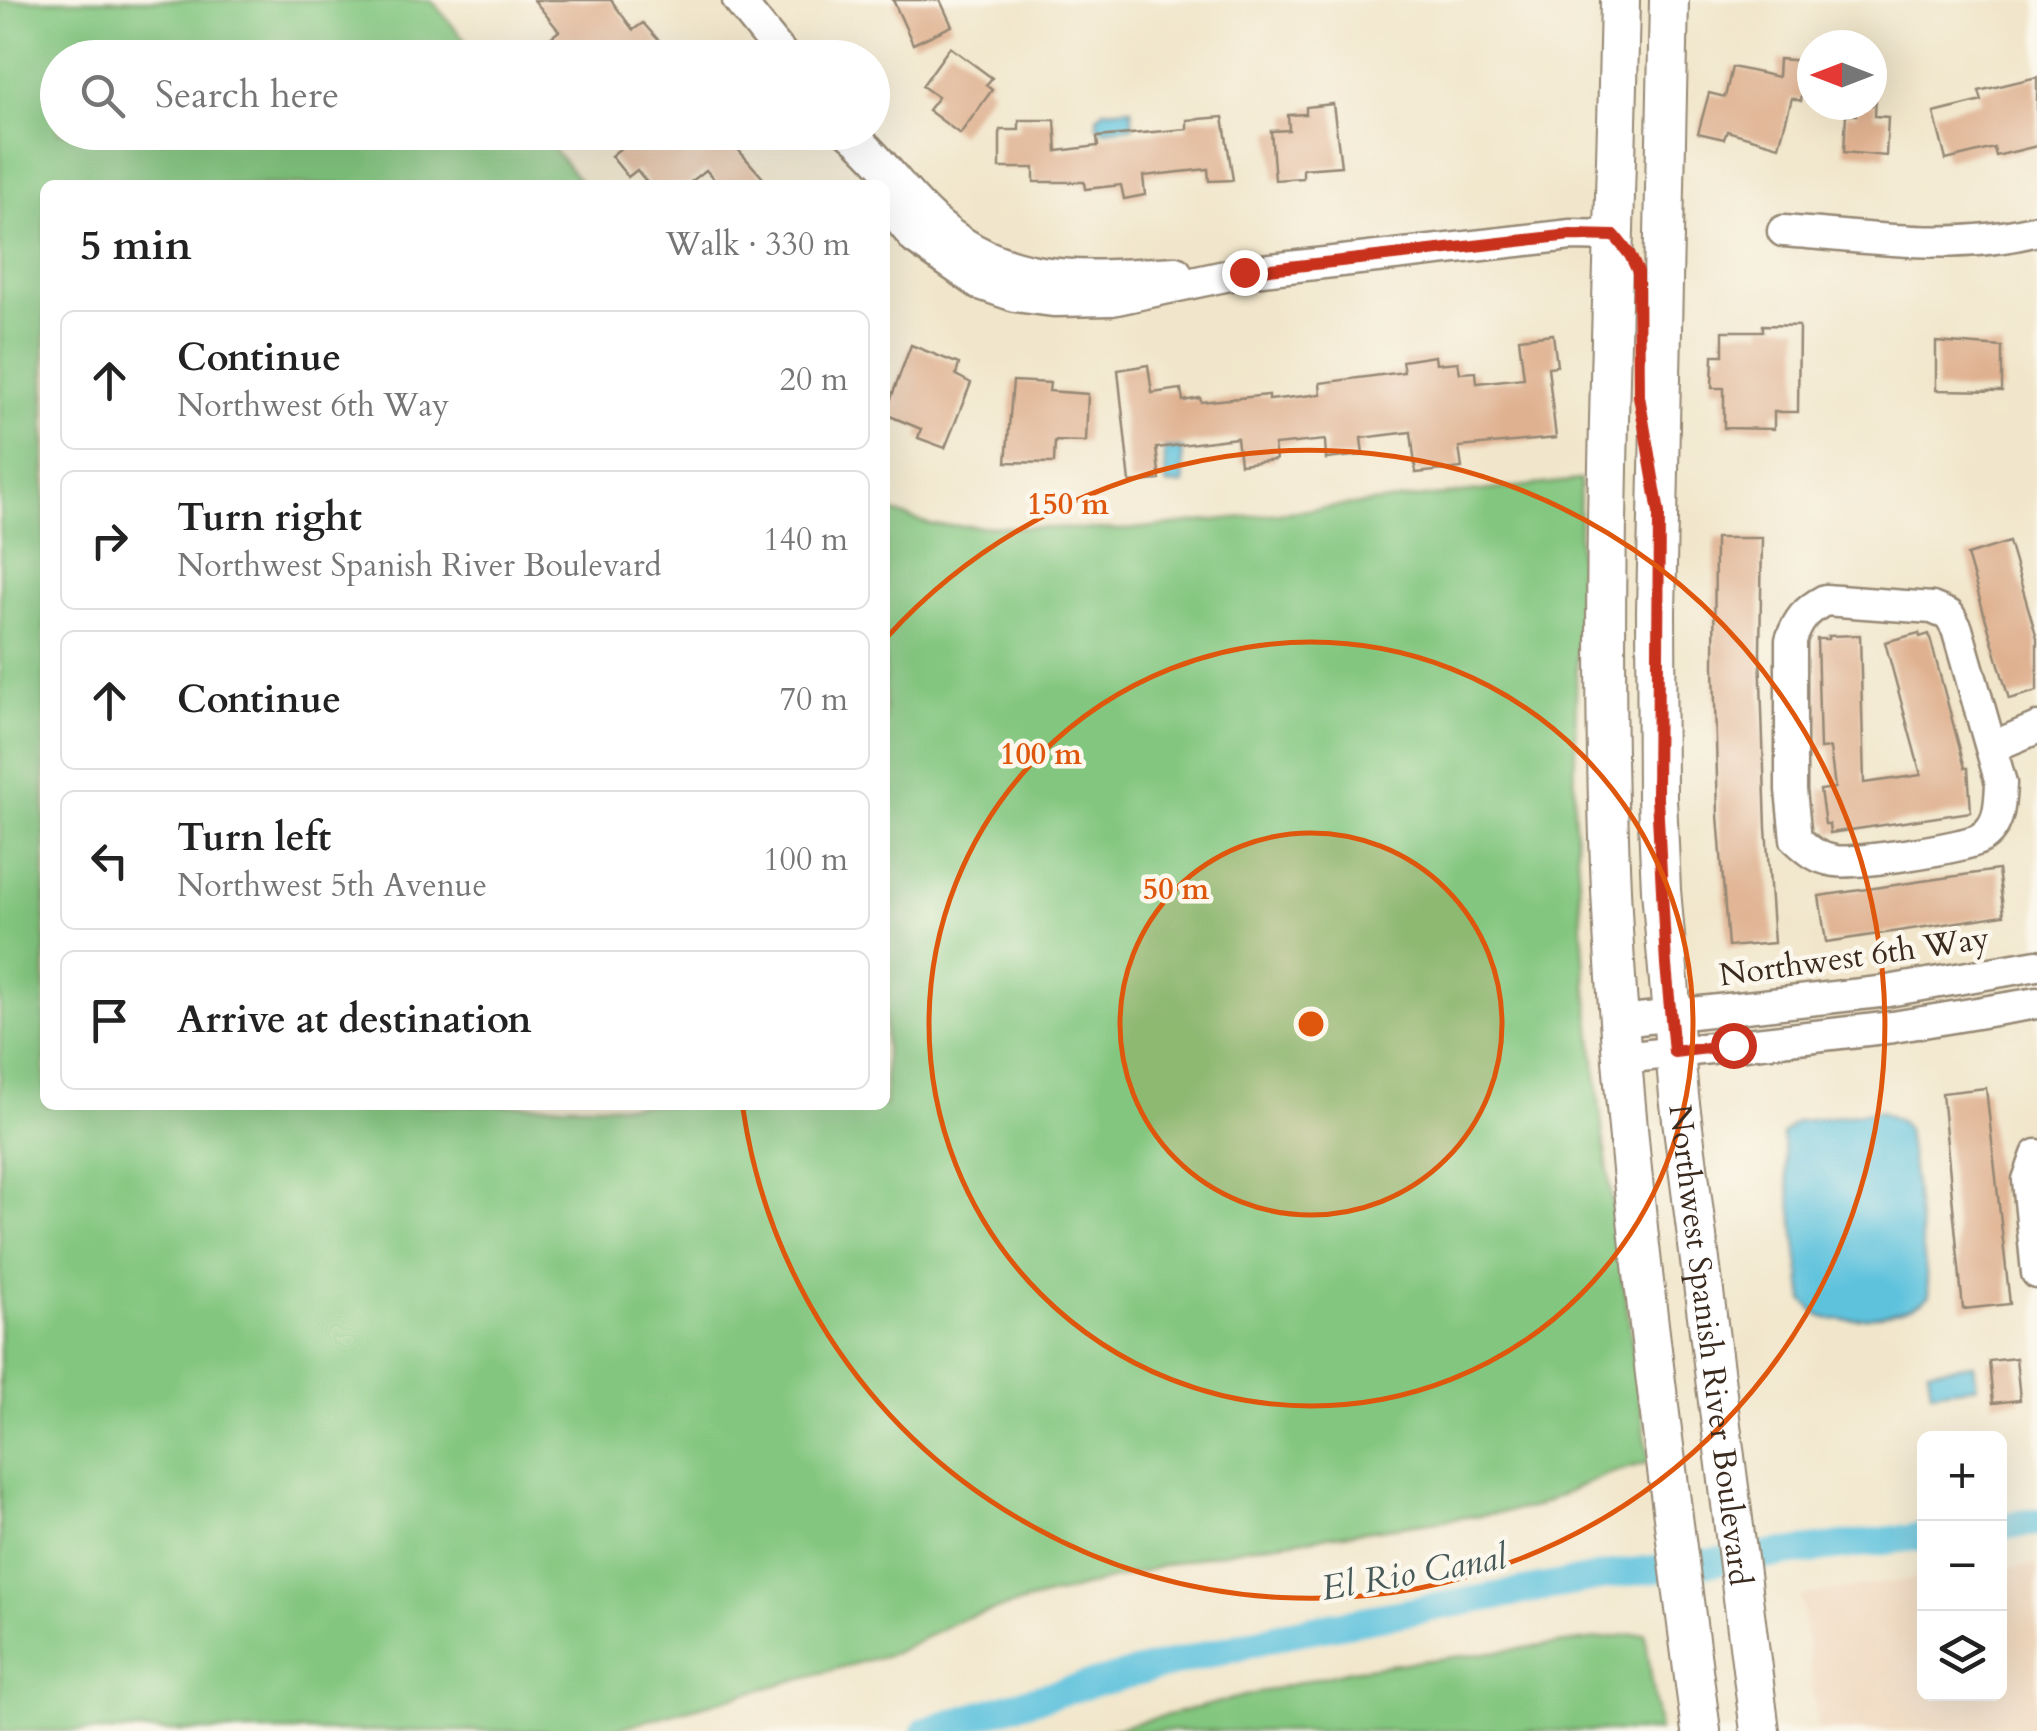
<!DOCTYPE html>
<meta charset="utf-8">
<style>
:root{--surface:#fff;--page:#f2f2f2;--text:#222;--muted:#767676;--line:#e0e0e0}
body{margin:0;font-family:Cardo,serif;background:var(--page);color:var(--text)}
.controls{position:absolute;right:30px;bottom:30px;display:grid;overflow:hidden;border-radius:15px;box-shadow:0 10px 40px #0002}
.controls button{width:90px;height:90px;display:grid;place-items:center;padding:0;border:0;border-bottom:2px solid var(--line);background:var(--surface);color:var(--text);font:50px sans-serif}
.compass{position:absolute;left:1797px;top:30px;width:90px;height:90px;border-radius:50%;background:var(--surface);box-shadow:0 10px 40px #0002;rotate:270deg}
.stop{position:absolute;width:30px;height:30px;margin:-22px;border:8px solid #c8321e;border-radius:50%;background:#fff}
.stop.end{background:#c8321e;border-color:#fff;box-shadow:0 2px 10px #0008}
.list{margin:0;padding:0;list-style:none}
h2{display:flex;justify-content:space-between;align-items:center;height:130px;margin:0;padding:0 40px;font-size:42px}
h2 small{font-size:32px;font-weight:400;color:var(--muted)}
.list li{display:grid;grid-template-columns:65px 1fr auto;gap:30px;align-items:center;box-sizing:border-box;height:140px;margin:0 20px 20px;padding:0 20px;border:2px solid var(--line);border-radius:15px}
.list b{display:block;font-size:38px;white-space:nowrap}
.list p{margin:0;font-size:32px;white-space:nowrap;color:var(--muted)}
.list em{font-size:32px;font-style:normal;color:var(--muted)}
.icon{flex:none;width:55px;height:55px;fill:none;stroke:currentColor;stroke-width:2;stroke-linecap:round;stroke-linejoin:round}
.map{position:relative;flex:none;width:2037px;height:1731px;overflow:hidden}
.search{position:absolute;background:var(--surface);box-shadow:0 10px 40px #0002;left:40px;top:40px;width:850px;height:110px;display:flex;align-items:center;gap:25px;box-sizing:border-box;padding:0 35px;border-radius:55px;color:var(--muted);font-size:38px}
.panel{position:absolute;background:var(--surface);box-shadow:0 10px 40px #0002;left:40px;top:180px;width:850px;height:930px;border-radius:15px}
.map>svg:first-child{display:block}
</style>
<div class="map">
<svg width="2037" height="1731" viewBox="0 0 2037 1731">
<rect width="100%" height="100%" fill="#fbf7ec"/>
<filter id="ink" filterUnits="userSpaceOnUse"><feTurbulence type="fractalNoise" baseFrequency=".01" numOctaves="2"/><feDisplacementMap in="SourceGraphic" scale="20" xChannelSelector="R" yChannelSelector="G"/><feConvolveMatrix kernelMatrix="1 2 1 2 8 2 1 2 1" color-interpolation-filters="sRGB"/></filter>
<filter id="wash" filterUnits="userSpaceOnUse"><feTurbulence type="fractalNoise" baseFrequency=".0048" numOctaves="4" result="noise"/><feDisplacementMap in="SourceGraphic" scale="40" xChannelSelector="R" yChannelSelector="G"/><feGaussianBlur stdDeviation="2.25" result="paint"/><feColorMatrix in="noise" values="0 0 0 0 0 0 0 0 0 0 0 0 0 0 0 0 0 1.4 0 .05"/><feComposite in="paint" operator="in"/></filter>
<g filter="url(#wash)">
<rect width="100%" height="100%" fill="#f1e6cb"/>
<path fill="#efd6bb" d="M 2037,1565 L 2037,1731 L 1818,1731 L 1801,1596 L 1924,1577 L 1924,1694 L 2000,1694 L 2000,1569 Z"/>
<g fill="#82c67f" stroke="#5e784e" stroke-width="2.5">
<path d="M 0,0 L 431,0 L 479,57 L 58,58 L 58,132 L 540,133 L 583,185 L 45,185 L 45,1105 L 885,1105 L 885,509 L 931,525 L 1126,530 L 1580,480 L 1574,808 L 1585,972 L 1603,1136 L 1649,1462 L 1608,1474 L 1532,1508 L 1249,1547 L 1178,1562 L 961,1619 L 894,1653 L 609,1731 L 0,1731 Z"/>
<path d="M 1645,1633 L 1659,1731 L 1103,1731 L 1350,1670 Z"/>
</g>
<g fill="#5fc2dd" stroke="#4d767e" stroke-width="2.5">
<path d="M 1131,108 L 1133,127 L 1104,130 L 1097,126 L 1097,117 L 1104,110 Z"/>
<path d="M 1182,448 L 1184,484 L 1166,485 L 1164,449 Z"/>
<path d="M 1878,1111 L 1900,1121 L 1907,1130 L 1929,1295 C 1919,1312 1850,1322 1830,1319 C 1818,1317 1811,1309 1804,1301 L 1782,1135 L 1795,1122 Z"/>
<path d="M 1974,1364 L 1977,1386 L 1931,1392 L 1928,1370 Z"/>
</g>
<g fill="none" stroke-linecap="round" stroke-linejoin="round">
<g stroke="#5fc2dd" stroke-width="28">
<path d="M 2000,1526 L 2037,1522"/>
<path d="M 926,1731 L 1030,1700 L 1291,1633 L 1623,1573 L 1924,1536"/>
</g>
</g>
<g id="blocks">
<g fill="#dfb190">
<path d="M 534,0 L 611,0 L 633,30 L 643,23 L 661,43 L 647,58 L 555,58 L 543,44 L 559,31 Z"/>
<path d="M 893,0 L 940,0 L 952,26 L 913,44 Z"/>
<path d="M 950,47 L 992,78 L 986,85 L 992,90 L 960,134 L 928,110 L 938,97 L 922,86 Z"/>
<path d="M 1779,59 L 1804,61 L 1801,101 L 1792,98 L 1779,146 L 1727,131 L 1724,139 L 1698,133 L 1709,93 L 1725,97 L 1732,67 L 1778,77 Z"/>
<path d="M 1872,72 L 1877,72 L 1875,116 L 1888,117 L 1886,156 L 1844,152 L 1846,114 L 1856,115 L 1856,105 L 1872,105 Z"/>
<path d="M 2037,77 L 2037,146 L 1996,156 L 1994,148 L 1946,160 L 1934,113 L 1982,101 L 1979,91 Z"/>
<path d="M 1333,104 L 1341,166 L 1303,169 L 1303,178 L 1275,180 L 1271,131 L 1289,130 L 1288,115 L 1306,114 L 1306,107 Z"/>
<path d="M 1223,117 L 1233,180 L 1209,181 L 1208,169 L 1143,176 L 1145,195 L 1124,199 L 1121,185 L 1085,189 L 1084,182 L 1034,182 L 1034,168 L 1000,168 L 1000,130 L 1019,130 L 1019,120 L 1055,120 L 1057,151 L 1098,146 L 1097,137 L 1187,129 L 1187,120 Z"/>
<path d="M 640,132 L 668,132 L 680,147 L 699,132 L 753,132 L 735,146 L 769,185 L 719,185 L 706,170 L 687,185 L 649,185 L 637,170 L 628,177 L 611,156 Z"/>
<path d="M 1763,325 L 1799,326 L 1798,412 L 1774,412 L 1774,429 L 1724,428 L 1724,388 L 1712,388 L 1713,355 L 1723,355 L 1723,331 L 1763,331 Z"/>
<path d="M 1553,334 L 1557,366 L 1548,367 L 1556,438 L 1459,447 L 1462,468 L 1416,473 L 1411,432 L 1361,438 L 1363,455 L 1326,459 L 1325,440 L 1274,445 L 1276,460 L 1240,464 L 1237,438 L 1156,448 L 1160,480 L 1130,483 L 1118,370 L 1148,365 L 1152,393 L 1181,389 L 1183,401 L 1200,398 L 1201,402 L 1269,395 L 1269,400 L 1321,394 L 1320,383 L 1404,372 L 1402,361 L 1435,356 L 1436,364 L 1458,362 L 1460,373 L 1476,372 L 1477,383 L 1524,378 L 1519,338 Z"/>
<path d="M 1936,342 L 2002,347 L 2002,391 L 1936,390 Z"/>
<path d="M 911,345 L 959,364 L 956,375 L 971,383 L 945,448 L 918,438 L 921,429 L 885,414 Z"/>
<path d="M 1013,381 L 1050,383 L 1049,391 L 1088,394 L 1086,442 L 1055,441 L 1054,463 L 1006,462 Z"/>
<path d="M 1715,538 L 1762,538 L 1760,652 L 1766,828 L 1774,943 L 1728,947 L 1718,815 L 1714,667 Z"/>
<path d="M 2009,542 L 2037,638 L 2037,691 L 2009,699 L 1967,555 Z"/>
<path d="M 1919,633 L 1920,637 L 1929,634 L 1965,768 L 1968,768 L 1971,812 L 1830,833 L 1829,824 L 1825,824 L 1820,790 L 1835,788 L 1830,748 L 1820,749 L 1817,639 L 1828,639 L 1828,636 L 1860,635 L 1864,783 L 1921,775 L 1885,642 Z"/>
<path d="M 1998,870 L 2004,915 L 1826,942 L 1819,896 Z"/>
<path d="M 1986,1088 L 2010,1304 L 1963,1309 L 1942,1093 Z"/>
<path d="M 2016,1358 L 2020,1400 L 1993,1403 L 1989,1361 Z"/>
</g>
</g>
</g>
<g filter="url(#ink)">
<use href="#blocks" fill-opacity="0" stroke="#968874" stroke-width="2.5"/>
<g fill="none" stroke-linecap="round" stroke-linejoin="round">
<g stroke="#968874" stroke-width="35">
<g id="minor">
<path d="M 738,0 L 785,58"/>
<path d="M 849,132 C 879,156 901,190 929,216 C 1003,287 1082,277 1176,272"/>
<path d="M 885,202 L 915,239 L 980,284 L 1015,296 L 1053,301 L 1112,300 L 1244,272 L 1571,235 L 1615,236"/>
<path d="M 1783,231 C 1868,237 1954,252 2037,230"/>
<path d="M 1825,600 L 1932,608 L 1949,615 L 1957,629 L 2001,783 C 2000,804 2000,826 1981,838 C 1966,848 1854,864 1835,861 C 1817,858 1809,851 1796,839 L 1791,790 L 1791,640 C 1798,620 1806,610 1825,600 Z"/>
<path d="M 1992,747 L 2037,728"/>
<path d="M 1621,1021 L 1888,991 L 2037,965"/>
<path d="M 1624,1058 L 1893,1027 L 2037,1003"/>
<path d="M 2037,1155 L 2028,1180 L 2037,1273"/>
</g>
</g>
<g stroke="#968874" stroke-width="42">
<g id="major">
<path d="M 1620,0 C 1614,296 1598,594 1611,890 C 1624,1171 1665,1452 1701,1731"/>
<path id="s1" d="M 1669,0 L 1656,612 L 1657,798 L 1661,890 L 1679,1096 L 1760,1731"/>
</g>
</g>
<use href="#minor" stroke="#fff" stroke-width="30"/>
<use href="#major" stroke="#fff" stroke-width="38"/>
</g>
</g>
<g fill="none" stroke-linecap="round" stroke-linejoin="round" filter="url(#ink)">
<path stroke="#c8321e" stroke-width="12" d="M 1244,272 L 1571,235 L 1615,236 L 1630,255 L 1638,272 L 1639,396 L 1659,513 L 1657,798 L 1666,965 L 1674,1052 L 1733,1045"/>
</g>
<circle cx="1311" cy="1024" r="191" fill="#df570d" fill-opacity=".12"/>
<g fill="none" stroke="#df570d" stroke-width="5">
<circle cx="1311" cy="1024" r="191"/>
<circle cx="1311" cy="1024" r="382"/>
<path d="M888 636A574 574 0 1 1 743 1109"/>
</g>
<g text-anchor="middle" stroke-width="9" stroke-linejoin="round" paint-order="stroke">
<g font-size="32" fill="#3b2a1e" stroke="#fbf7ec">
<text transform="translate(1854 956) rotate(-8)" y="11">Northwest 6th Way</text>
<text dy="11" stroke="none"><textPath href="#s1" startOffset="1348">Northwest Spanish River Boulevard</textPath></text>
</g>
<g font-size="35" font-style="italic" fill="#465857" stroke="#fbf7ec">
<text transform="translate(1414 1572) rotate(-10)" y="12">El Rio Canal</text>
</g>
</g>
<circle cx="1311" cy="1024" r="15" fill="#df570d" stroke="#fbf7ec" stroke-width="5"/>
<g font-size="30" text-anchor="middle" font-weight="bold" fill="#df570d" stroke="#fbf7ec" stroke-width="9" stroke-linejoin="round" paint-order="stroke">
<text x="1068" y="514">150 m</text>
<text x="1041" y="764">100 m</text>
<text x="1176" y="899">50 m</text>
</g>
</svg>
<div class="controls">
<button>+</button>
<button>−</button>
<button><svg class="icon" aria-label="layers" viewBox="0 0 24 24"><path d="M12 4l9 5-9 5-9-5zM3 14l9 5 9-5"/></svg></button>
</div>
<svg class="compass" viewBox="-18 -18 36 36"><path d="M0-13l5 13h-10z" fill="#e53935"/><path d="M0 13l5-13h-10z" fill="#767676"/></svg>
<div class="stop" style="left:1733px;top:1045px"></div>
<div class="stop end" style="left:1244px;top:272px"></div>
<div class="search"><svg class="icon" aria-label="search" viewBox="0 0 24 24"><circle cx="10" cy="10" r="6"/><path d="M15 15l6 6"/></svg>Search here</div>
<section class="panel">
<h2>5 min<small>Walk · 330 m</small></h2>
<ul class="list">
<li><svg class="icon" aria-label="ahead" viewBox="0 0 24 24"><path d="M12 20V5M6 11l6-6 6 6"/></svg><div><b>Continue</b><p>Northwest 6th Way</p></div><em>20 m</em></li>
<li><svg class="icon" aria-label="right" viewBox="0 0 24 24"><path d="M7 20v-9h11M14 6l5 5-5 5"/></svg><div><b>Turn right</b><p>Northwest Spanish River Boulevard</p></div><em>140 m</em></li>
<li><svg class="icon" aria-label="ahead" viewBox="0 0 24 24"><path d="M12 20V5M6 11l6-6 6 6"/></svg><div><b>Continue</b></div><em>70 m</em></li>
<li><svg class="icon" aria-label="left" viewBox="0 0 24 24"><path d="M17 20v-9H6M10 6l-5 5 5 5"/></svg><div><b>Turn left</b><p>Northwest 5th Avenue</p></div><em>100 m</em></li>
<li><svg class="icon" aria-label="arrive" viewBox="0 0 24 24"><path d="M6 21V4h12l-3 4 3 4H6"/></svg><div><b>Arrive at destination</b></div></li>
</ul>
</section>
</div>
